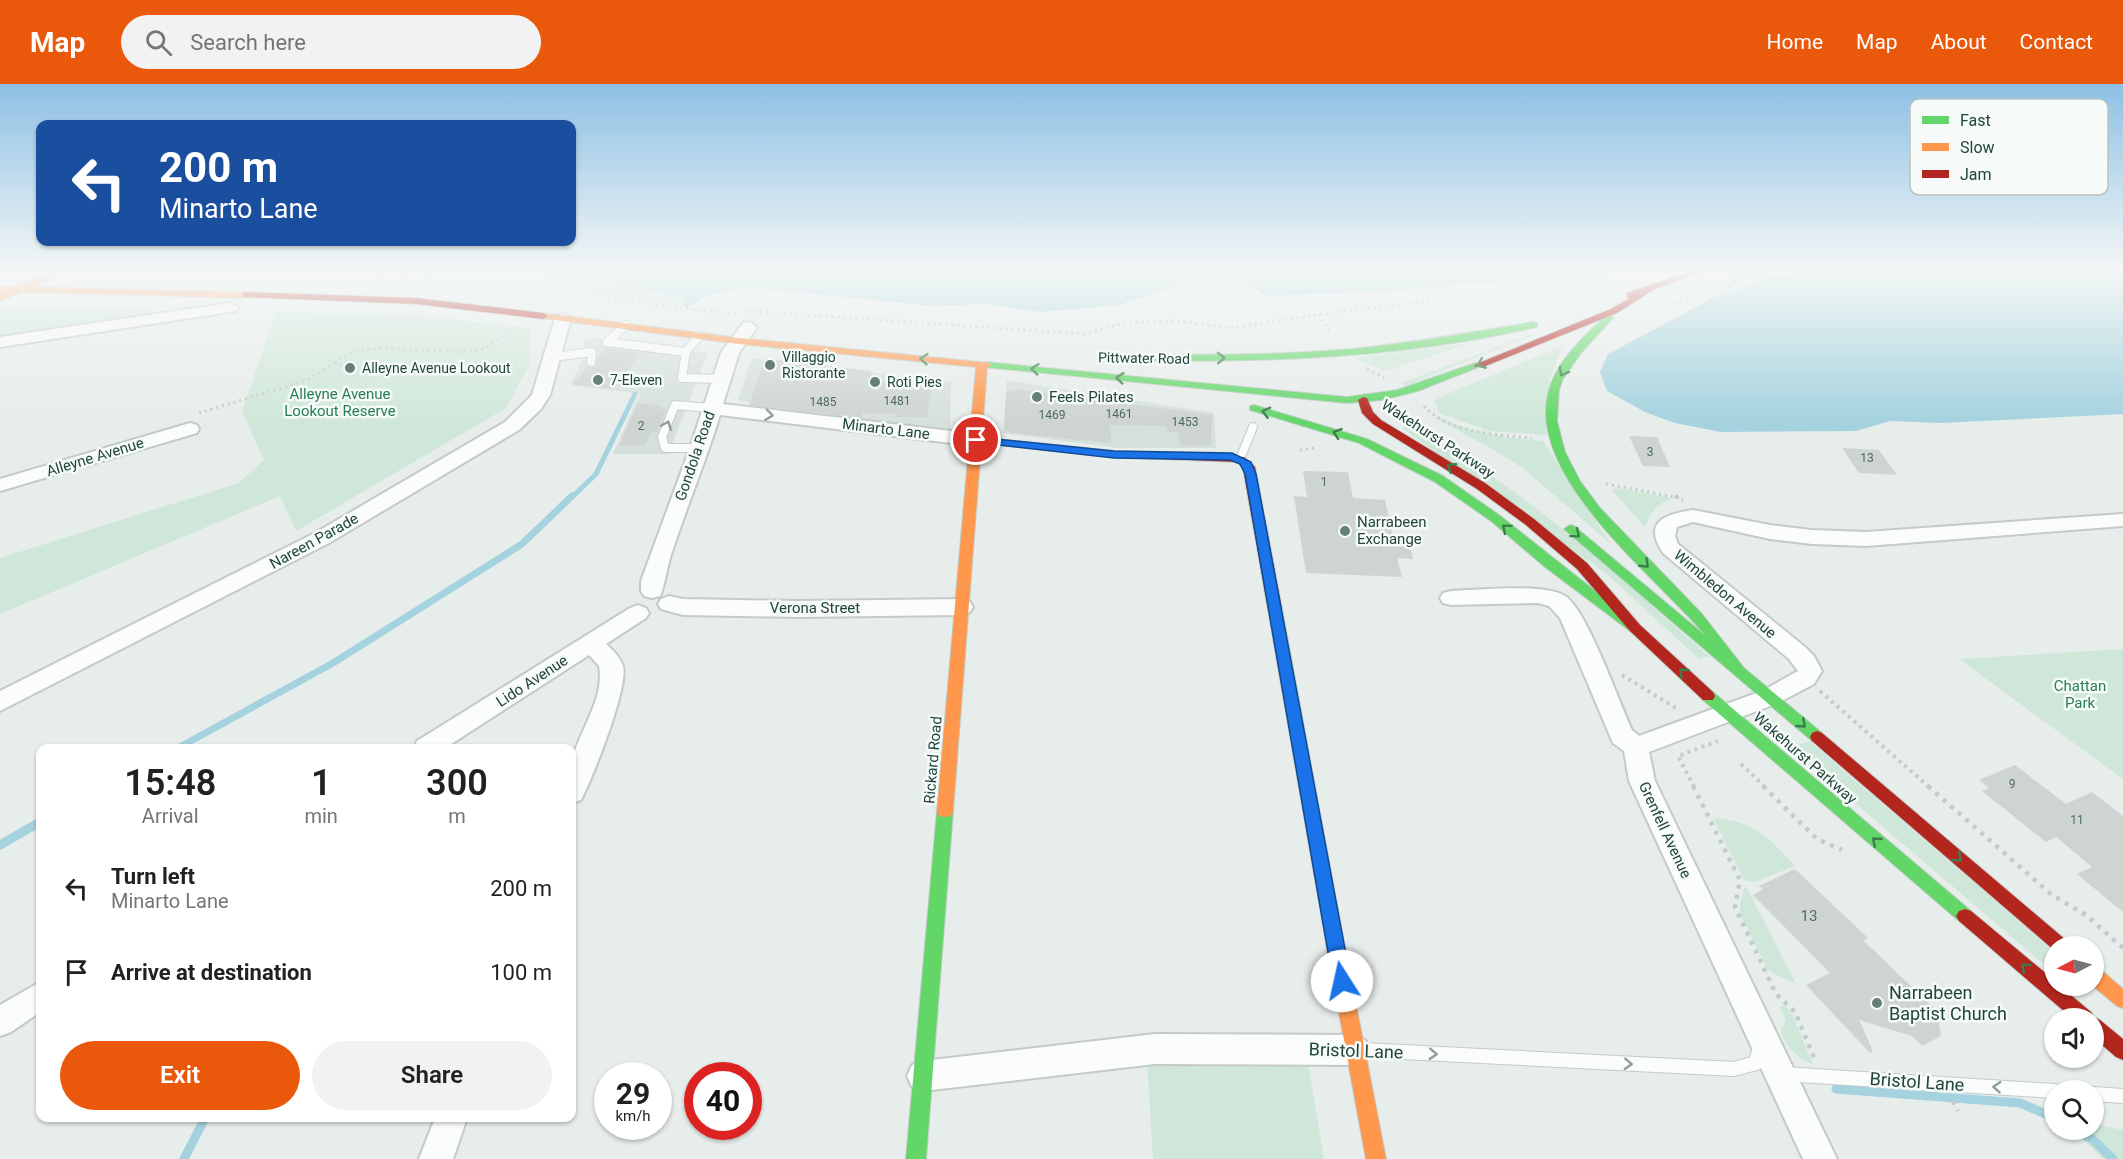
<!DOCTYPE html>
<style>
:root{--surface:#fff;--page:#f2f2f2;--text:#202124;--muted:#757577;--accent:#ea580c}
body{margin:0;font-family:Roboto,sans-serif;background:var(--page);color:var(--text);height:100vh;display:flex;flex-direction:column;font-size:22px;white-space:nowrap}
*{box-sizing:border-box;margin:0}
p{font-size:20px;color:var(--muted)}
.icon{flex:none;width:33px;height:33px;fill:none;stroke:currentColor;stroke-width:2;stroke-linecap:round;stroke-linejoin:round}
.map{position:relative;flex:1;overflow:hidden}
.side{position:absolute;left:36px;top:660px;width:540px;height:378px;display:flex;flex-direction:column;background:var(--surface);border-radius:12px;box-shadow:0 2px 4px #0004}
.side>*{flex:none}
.guide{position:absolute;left:36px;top:36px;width:540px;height:126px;border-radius:12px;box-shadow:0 2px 4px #0004;background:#1a4fa0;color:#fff;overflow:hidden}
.needle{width:39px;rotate:264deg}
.buttons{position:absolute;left:2044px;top:852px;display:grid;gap:12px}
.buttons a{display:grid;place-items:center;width:60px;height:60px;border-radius:50%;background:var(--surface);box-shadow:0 2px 4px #0004;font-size:30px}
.speed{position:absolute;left:594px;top:978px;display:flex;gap:12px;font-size:30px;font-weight:700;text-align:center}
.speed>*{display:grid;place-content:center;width:78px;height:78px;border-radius:50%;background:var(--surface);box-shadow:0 2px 4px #0004;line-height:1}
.speed small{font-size:15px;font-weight:400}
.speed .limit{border:9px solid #d22;background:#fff;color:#111}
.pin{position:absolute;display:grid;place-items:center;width:51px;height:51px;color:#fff;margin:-26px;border:3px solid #fff;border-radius:50%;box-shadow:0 2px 6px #0007}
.me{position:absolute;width:66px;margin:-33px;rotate:350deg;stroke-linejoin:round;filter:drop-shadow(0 0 4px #0008)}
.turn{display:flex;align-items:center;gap:21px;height:126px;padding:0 24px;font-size:27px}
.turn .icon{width:78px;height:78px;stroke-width:2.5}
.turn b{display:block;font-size:42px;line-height:51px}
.eta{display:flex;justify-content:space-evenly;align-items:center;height:102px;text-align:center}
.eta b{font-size:36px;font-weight:600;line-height:42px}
.button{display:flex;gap:12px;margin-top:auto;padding:12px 24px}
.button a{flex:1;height:69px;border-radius:36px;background:var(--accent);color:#fff;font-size:24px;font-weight:600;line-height:69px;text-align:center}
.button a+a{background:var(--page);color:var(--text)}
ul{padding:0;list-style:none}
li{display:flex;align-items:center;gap:18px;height:84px;padding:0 24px}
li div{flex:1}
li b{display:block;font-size:22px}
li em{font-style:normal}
header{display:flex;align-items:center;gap:36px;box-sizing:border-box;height:84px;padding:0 30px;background:var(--accent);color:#fff}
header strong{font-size:28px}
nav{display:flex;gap:33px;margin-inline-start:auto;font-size:21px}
.search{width:420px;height:54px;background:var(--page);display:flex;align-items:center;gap:15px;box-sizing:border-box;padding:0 21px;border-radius:33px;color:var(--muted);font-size:22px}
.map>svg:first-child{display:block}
.built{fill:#d5e0db}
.green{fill:#cfe7d8}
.water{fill:#a4d2de}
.pier{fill:#e7edeb}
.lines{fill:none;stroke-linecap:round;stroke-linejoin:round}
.stream-far2{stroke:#a4d2de;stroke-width:5}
.stream-far1{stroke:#a4d2de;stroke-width:7}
.stream{stroke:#a4d2de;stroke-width:9}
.building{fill:#ced4d2}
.lane-far1-casing{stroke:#c4cac8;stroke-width:10}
.lane-casing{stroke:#c4cac8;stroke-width:16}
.street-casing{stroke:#c4cac8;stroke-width:4}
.fast-casing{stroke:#c2cbc8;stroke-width:2}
.slow-casing{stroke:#c2cbc8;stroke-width:2}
.jam-casing{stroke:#c2cbc8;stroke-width:2}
.path-far2{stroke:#c2ccca;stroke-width:3;stroke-dasharray:2 4;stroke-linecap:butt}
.path-far1{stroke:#c2ccca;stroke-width:4;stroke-dasharray:3 4.5;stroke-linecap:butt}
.path{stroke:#c2ccca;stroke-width:4.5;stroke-dasharray:4 6;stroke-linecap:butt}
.lane-far1{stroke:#fbfcfc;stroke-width:8}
.lane{stroke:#fbfcfc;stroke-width:14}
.street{fill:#fbfcfc;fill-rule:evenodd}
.fast{fill:#63d668;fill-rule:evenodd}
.slow{fill:#ff974d;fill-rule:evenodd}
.jam{fill:#b3261e;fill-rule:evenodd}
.oneway{stroke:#3b7e4e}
.oneway2{stroke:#8ea09c}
.route{fill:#1a73e8;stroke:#114b97;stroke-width:1.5}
.poi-dot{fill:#667f7a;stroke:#f6fbf9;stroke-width:2}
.labels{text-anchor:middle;stroke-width:5;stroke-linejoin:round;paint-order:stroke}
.number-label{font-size:12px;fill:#4d6963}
.far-poi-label{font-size:14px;fill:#21443d;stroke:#f6fbf9;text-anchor:start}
.far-street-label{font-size:14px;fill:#21443d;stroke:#f6fbf9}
.park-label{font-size:15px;fill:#277f50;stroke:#f6fbf9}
.poi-label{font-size:15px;fill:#21443d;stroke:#f6fbf9;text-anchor:start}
.street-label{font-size:15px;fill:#21443d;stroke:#f6fbf9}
.near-number-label{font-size:15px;fill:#4d6963}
.near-poi-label{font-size:18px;fill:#21443d;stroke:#f6fbf9;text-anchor:start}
.near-street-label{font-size:18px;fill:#21443d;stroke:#f6fbf9}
.key{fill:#f6fbf9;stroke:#b6c4c1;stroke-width:1.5}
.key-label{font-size:16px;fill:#21443d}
</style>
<header>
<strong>Map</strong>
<div class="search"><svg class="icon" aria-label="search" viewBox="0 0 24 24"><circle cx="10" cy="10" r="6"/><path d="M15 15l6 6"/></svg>Search here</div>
<nav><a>Home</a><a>Map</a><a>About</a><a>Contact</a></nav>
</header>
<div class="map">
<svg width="2123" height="1075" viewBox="0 0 2123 1075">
<rect width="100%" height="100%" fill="#e7edeb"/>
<!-- built -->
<path class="built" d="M593 254 708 269 668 370H613L640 310 571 301 583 275 584 257Z
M752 274 951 298 950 350 738 316Z
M1007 296 1214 329 1216 364H1118L1003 349Z"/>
<!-- green -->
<path class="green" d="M282 188H534L599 196 684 214 683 222 479 196 413 191Z
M8 224 157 226 140 233 0 256V228Z
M276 228 416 231 530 244V280L506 324 296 447 280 412 0 530V474L239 399 264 376 242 327Z
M1531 250 1534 251 1405 302 1401 299Z
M1475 258 1385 287 1354 274Z
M1563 262 1550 294 1546 351 1490 347 1441 330 1437 326 1439 323 1434 319 1437 314Z
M1438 333C1474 350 1503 353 1543 357L1611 460 1524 385 1501 370 1435 334Z
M1407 342C1520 397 1614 490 1709 572L1699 575 1608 491 1402 344Z
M1616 404 1668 413 1671 415C1655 421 1651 429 1645 443L1612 406Z
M2123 565V695L1959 575Z
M1809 657 2055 869V890L1791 664Z
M1713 734C1755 737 1768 753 1795 782L1755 798 1744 796Z
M1744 804H1747L1796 900 1772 889 1767 884 1740 830V820Z
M1779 922 1786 923 1792 930 1813 981C1798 973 1784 964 1781 946L1786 937Z
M1147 977 1308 980 1324 1075H1153Z
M2094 1040 2123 1046V1075H2103L2082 1054 2067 1046H2094Z"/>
<!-- water -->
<path class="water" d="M534 188H1632L1552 197 1494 198 1389 207 1266 212 1237 191 1182 194 1176 202 1118 221 1042 228 986 220 931 222 767 205H738L706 212 686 224 683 222 684 214 599 196Z
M1720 188H2123V330L1941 339 1890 337 1856 347 1721 348 1675 339 1645 328 1607 307 1600 288 1608 270 1726 207 1732 195Z"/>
<!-- pier -->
<path class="pier" d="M1765 188H1799L1787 193 1778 189 1727 210 1705 215Z"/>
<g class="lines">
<!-- stream-far2 -->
<path class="stream-far2" d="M571 414 596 390 635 310"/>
<!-- stream-far1 -->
<path class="stream-far1" d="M178 664 333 579 522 460 572 412"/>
<!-- stream -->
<path class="stream" d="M0 761 40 738
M1836 1005 2020 1019 2055 1034
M2075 1046 2092 1055 2113 1075
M184 1075 205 1034"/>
</g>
<!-- building -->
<path class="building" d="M606 264 643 269 610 305 572 300 588 283 596 282 598 273Z
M765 274 871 287 870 295 932 305 927 333H896V329H862L861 334 749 321Z
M1017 305 1212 331 1211 362 1180 361 1178 348H1167L1166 342 1110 341 1111 359 1010 349 1004 345 1006 308Z
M638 319 662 322 660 325H666L657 348H651L645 361 619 362Z
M1629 352 1657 353 1670 383 1643 382Z
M1842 364 1879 366 1897 391 1859 389Z
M1303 387 1348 388 1353 414 1385 416 1394 456 1409 457 1413 475 1397 474 1402 493 1306 489 1294 412 1307 413Z
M2015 681 2066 720 2092 708 2123 732V828L2077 790 2092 783 2056 753 2046 758 1982 707 1989 704 1979 696Z
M1795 785 1868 854 1864 856 1867 860 1937 927 1941 952 1922 962 1912 952 1859 936 1873 967 1870 969 1806 901 1830 889 1753 811 1763 805 1759 802Z"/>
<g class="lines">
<!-- lane-far1 casing -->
<g class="lane-far1-casing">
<path id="lane-far1" d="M626 241 607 258 686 268
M699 252 686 268 682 294 721 295
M553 273 592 268 591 278
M700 364H665L662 353 675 321 711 324
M1240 375 1253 343"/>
</g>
<!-- lane casing -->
<g class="lane-casing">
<path id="lane" d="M1363 966 1734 985 1756 979 1760 963
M1783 990 2055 1007
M2094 1010 2123 1012"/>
</g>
<!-- street casing -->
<g class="street-casing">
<path id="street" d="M230 219 238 224 236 227 0 263V253Z
M563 229 571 234 550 311 541 325 519 346 329 459 0 627V607L315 449 505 338 532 311 555 234Z
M749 238 757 243 739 269 723 320 976 350 983 352 985 356 983 360 976 362 720 331C706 377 687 422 672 468 668 478 664 505 660 512L652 514 644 512 641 507V497L690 364 721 269 743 239Z
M190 339 197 341 199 345 197 349 0 407V395Z
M1693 426 1770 441 1812 446 1866 448 2123 430V442L1866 462 1812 460 1770 455 1693 438 1677 443 1675 452 1678 460 1805 563 1814 572 1822 587 1814 600 1778 619 1649 668 1655 697 1837 1075H1803L1629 697 1624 667 1613 659 1610 652 1560 534 1549 522 1538 519 1451 521 1443 519 1440 514 1443 509 1451 507C1478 506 1543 499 1565 512 1586 524 1620 620 1632 646L1639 652 1762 607 1798 587 1789 575 1663 469C1642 437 1666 430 1693 426Z
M669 512 683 515 799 517 962 515 970 518 973 523 970 528 962 531 799 533 683 531 661 525 658 520 661 515Z
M638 521 646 524 649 529 646 534 606 560C613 566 620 573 623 582 629 603 592 695 581 716L572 719C572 706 569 689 572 676 580 646 605 614 599 582L589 571 445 664H414L417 657 630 524Z
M40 898V928L11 948 0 952V921Z
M1155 950 1354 951 1365 956 1370 966 1365 976 1354 981 1155 980 923 1007 912 1003 907 992 912 981 923 977Z
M435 1034H467L453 1075H419Z"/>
</g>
<!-- fast casing -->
<g class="fast-casing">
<path id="fast" d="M1609 230 1614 233 1581 269 1563 295 1559 306 1557 337 1565 368 1580 397 1600 424 1702 530 1744 584 1822 649 1824 653 1822 657H1812L1564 445 1570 441 1574 442 1707 553C1657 493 1521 390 1550 303 1559 274 1585 252 1606 231Z
M1533 238 1537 239V243C1396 276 1251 279 1108 276L1103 273 1108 270C1189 271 1270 272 1351 265 1412 259 1473 248 1533 238Z
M986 278 1347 313 1397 306 1475 279H1483L1484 281 1418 307 1382 316 1347 319 982 283 981 281Z
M1254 321 1367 355 1443 392 1499 431 1642 544 1635 549 1630 547 1545 483 1491 437 1435 398 1359 359 1250 326V322Z
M1275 520 1282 525 1345 864 1342 870 1336 872 1330 870 1327 864 1268 525Z
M1708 607 1713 608 1971 827 1974 832 1971 837 1965 839 1959 837 1703 616 1701 612 1703 608Z
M945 721 951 722 953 727 926 1075H906L937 727 939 722Z"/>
</g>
<!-- slow casing -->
<g class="slow-casing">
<path id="slow" d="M45 191 50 194 48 196 33 203 246 208 251 211 246 214 21 208 0 217V210L6 208H0V202L18 203Z
M543 229 739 254 990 279 991 281 987 284 953 727 951 732 945 733 939 732 937 727 976 283 739 260 540 234V230Z
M1336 856 1342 858 1345 864 1386 1075H1366L1327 864 1330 858Z
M2094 883 2100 885 2123 905V924L2117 922 2093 902Z"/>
</g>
<!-- jam casing -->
<g class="jam-casing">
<path id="jam" d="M1688 188H1702L1655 205 1617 229 1483 283H1475L1474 281 1611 225 1630 214 1627 213V209Z
M246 208 416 214 543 229 548 232 543 235 416 220 243 213V209Z
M1363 313 1367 314 1373 328 1381 336 1485 399 1534 435 1587 479 1640 541 1713 608 1715 612 1713 616H1703L1630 547 1577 485 1526 441 1477 405 1373 340 1362 329 1358 316Z
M976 353 1114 367 1244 373 1255 383 1282 525 1275 530 1268 525 1243 384 1237 378 1114 373 972 358V354Z
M1817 647 1822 649 2067 857 2069 862H2055V867L1812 657 1810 653 1812 649Z
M1965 825 1971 827 2055 897V902H2060L2091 928 2094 933 2100 936 2123 955V976L2116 973 2094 954V934H2072L1959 837 1956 832 1959 827Z"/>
</g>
<!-- path-far2 -->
<path class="path-far2" d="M238 188 470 197 675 224 737 229
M1674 219 1720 209 1771 188
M748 227 1085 250 1124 239 1176 237 1231 244 1348 226 1493 210 1595 206 1610 202
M1319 230 1331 250
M335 279 350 269 378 264 459 268 485 265 510 246
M1367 285 1384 294
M1424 322C1449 349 1497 351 1532 354
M199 329 307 296 335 279 350 284
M1300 366 1314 364
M1606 400 1680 414"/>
<!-- path-far1 -->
<path class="path-far1" d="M1675 412 1683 416
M1622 591 1679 626
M1820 607 1929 703
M1741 680 1765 703
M1694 703 1678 672 1718 657"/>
<!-- path -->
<path class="path" d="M1693 702 1740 796 1735 823 1776 910 1795 928 1815 976
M1763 702 1817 755 1842 766
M1928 702 2052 811 2086 831 2123 864
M2047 945 2055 953
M2079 974 2087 981
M1953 1017 1958 1027"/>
<!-- lane-far1 -->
<use href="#lane-far1" class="lane-far1"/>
<!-- lane -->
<use href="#lane" class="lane"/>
<!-- street -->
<use href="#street" class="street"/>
<!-- fast -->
<use href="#fast" class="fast"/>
<!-- slow -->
<use href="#slow" class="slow"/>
<!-- jam -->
<use href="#jam" class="jam"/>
</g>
<!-- one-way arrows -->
<defs><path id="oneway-chevron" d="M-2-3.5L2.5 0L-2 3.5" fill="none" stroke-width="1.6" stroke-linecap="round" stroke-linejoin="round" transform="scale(1.5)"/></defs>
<g class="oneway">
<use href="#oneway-chevron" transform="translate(1221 274) rotate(-1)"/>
<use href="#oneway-chevron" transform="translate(924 275) rotate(-175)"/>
<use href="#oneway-chevron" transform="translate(1481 280) rotate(158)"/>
<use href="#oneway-chevron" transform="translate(1035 285) rotate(-174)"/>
<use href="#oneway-chevron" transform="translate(1563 288) rotate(119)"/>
<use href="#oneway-chevron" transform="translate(1120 294) rotate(-174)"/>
<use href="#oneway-chevron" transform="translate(1266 328) rotate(-166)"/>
<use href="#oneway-chevron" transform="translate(1337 349) rotate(-161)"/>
<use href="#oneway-chevron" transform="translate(1451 383) rotate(-148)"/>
<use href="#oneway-chevron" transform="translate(1506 444) rotate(-140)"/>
<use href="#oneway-chevron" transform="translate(1576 450) rotate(40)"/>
<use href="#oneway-chevron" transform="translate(1645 480) rotate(44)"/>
<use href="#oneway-chevron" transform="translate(1683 588) rotate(-137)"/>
<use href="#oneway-chevron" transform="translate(1802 640) rotate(41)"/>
<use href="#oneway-chevron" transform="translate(1876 757) rotate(-139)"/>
<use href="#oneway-chevron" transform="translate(1958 774) rotate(41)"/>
<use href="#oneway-chevron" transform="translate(2025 883) rotate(-140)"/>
</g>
<g class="oneway2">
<use href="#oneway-chevron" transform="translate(769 331) rotate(7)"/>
<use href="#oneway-chevron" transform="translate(667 341) rotate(-68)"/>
<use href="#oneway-chevron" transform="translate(1433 970) rotate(3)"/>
<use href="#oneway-chevron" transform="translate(1628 980) rotate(3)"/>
<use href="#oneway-chevron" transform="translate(1997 1003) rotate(-176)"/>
</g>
<!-- sky -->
<linearGradient id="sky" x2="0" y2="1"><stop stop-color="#8dc0e4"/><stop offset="0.55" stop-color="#f4f7f6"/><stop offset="1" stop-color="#f4f7f6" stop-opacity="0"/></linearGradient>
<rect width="2123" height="339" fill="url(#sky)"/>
<!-- route -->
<path class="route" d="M976 353 1114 367 1232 369 1251 378 1256 390 1351 897 1348 902 1342 905 1335 902 1333 897 1245 390 1240 380 1230 376 1114 374 972 358V354Z"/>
<!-- markers -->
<g class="poi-dot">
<circle cx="770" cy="281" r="6"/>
<circle cx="350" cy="284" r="6"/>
<circle cx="598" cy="296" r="6"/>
<circle cx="875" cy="298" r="6"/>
<circle cx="1037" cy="313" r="6"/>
<circle cx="1345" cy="447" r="6"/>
<circle cx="1877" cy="919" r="6"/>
</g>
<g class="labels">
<!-- number labels -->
<g class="number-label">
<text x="897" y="321">1481</text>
<text x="823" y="322">1485</text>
<text x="1119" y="334">1461</text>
<text x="1052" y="335">1469</text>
<text x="1185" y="342">1453</text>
<text x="641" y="346">2</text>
<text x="1650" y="372">3</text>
<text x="1867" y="378">13</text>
<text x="1324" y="402">1</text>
<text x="2012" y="704">9</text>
<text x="2077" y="740">11</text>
</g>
<!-- far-poi labels -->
<g class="far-poi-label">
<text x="782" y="278">Villaggio<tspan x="782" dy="16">Ristorante</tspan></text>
<text x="362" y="289">Alleyne Avenue Lookout</text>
<text x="610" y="301">7-Eleven</text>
<text x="887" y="303">Roti Pies</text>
</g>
<!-- far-street labels -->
<g class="far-street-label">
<text transform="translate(1144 274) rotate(1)" y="5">Pittwater Road</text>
</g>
<!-- park labels -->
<g class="park-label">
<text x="340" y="315">Alleyne Avenue<tspan x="340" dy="17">Lookout Reserve</tspan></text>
<text x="2080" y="607">Chattan<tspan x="2080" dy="17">Park</tspan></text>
</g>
<!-- poi labels -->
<g class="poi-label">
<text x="1049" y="318">Feels Pilates</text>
<text x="1357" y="443">Narrabeen<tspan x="1357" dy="17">Exchange</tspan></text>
</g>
<!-- street labels -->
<g class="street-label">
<text transform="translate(886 345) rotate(7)" y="5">Minarto Lane</text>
<text transform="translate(1438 355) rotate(33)" y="5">Wakehurst Parkway</text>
<text transform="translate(695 372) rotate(-71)" y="5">Gondola Road</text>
<text transform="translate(95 373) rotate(-17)" y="5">Alleyne Avenue</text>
<text transform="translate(314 457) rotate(-29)" y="5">Nareen Parade</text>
<text transform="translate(1725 510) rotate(40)" y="5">Wimbledon Avenue</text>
<text x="815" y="529">Verona Street</text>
<text transform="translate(532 597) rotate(-33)" y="5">Lido Avenue</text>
<text transform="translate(1805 674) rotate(41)" y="5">Wakehurst Parkway</text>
<text transform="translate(933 676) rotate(-85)" y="5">Rickard Road</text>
<text transform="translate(1665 746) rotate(65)" y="5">Grenfell Avenue</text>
</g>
<!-- near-number labels -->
<g class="near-number-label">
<text x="1809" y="837">13</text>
</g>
<!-- near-poi labels -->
<g class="near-poi-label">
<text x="1889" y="915">Narrabeen<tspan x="1889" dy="21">Baptist Church</tspan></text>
</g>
<!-- near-street labels -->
<g class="near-street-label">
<text transform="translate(1356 967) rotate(2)" y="6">Bristol Lane</text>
<text transform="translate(1917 998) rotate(4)" y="6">Bristol Lane</text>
</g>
</g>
<!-- legend -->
<rect x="1910" y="15" width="198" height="96" rx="9" class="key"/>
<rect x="1922" y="32" width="27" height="8" fill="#63d668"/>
<rect x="1922" y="59" width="27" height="8" fill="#ff974d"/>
<rect x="1922" y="86" width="27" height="8" fill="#b3261e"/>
<g class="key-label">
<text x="1960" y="42">Fast</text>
<text x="1960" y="69">Slow</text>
<text x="1960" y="96">Jam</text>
</g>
</svg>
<div class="buttons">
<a><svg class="needle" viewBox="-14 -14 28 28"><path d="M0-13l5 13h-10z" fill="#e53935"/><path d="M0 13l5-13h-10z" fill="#757577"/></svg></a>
<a><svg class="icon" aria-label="sound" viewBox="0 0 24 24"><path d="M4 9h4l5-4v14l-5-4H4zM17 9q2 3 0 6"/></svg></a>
<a><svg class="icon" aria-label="search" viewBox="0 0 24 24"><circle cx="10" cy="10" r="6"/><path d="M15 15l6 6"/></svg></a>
</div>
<div class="speed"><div>29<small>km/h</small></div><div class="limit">40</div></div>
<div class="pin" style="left:976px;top:356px;background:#d93025"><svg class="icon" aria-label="arrive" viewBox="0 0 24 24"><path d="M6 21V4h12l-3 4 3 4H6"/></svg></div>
<svg class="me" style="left:1342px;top:897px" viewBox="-20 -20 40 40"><circle r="19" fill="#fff"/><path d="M0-13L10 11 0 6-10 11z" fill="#1a73e8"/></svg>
<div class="guide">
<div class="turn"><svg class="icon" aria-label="left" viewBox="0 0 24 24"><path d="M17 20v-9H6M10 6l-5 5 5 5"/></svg><div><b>200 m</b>Minarto Lane</div></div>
</div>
<section class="side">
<div class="eta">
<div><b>15:48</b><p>Arrival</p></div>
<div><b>1</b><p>min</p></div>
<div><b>300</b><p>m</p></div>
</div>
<ul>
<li><svg class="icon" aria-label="left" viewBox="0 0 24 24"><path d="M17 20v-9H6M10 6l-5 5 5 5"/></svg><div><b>Turn left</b><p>Minarto Lane</p></div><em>200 m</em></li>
<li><svg class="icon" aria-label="arrive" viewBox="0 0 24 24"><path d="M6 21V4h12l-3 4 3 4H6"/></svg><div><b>Arrive at destination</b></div><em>100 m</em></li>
</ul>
<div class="button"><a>Exit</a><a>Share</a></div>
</section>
</div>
